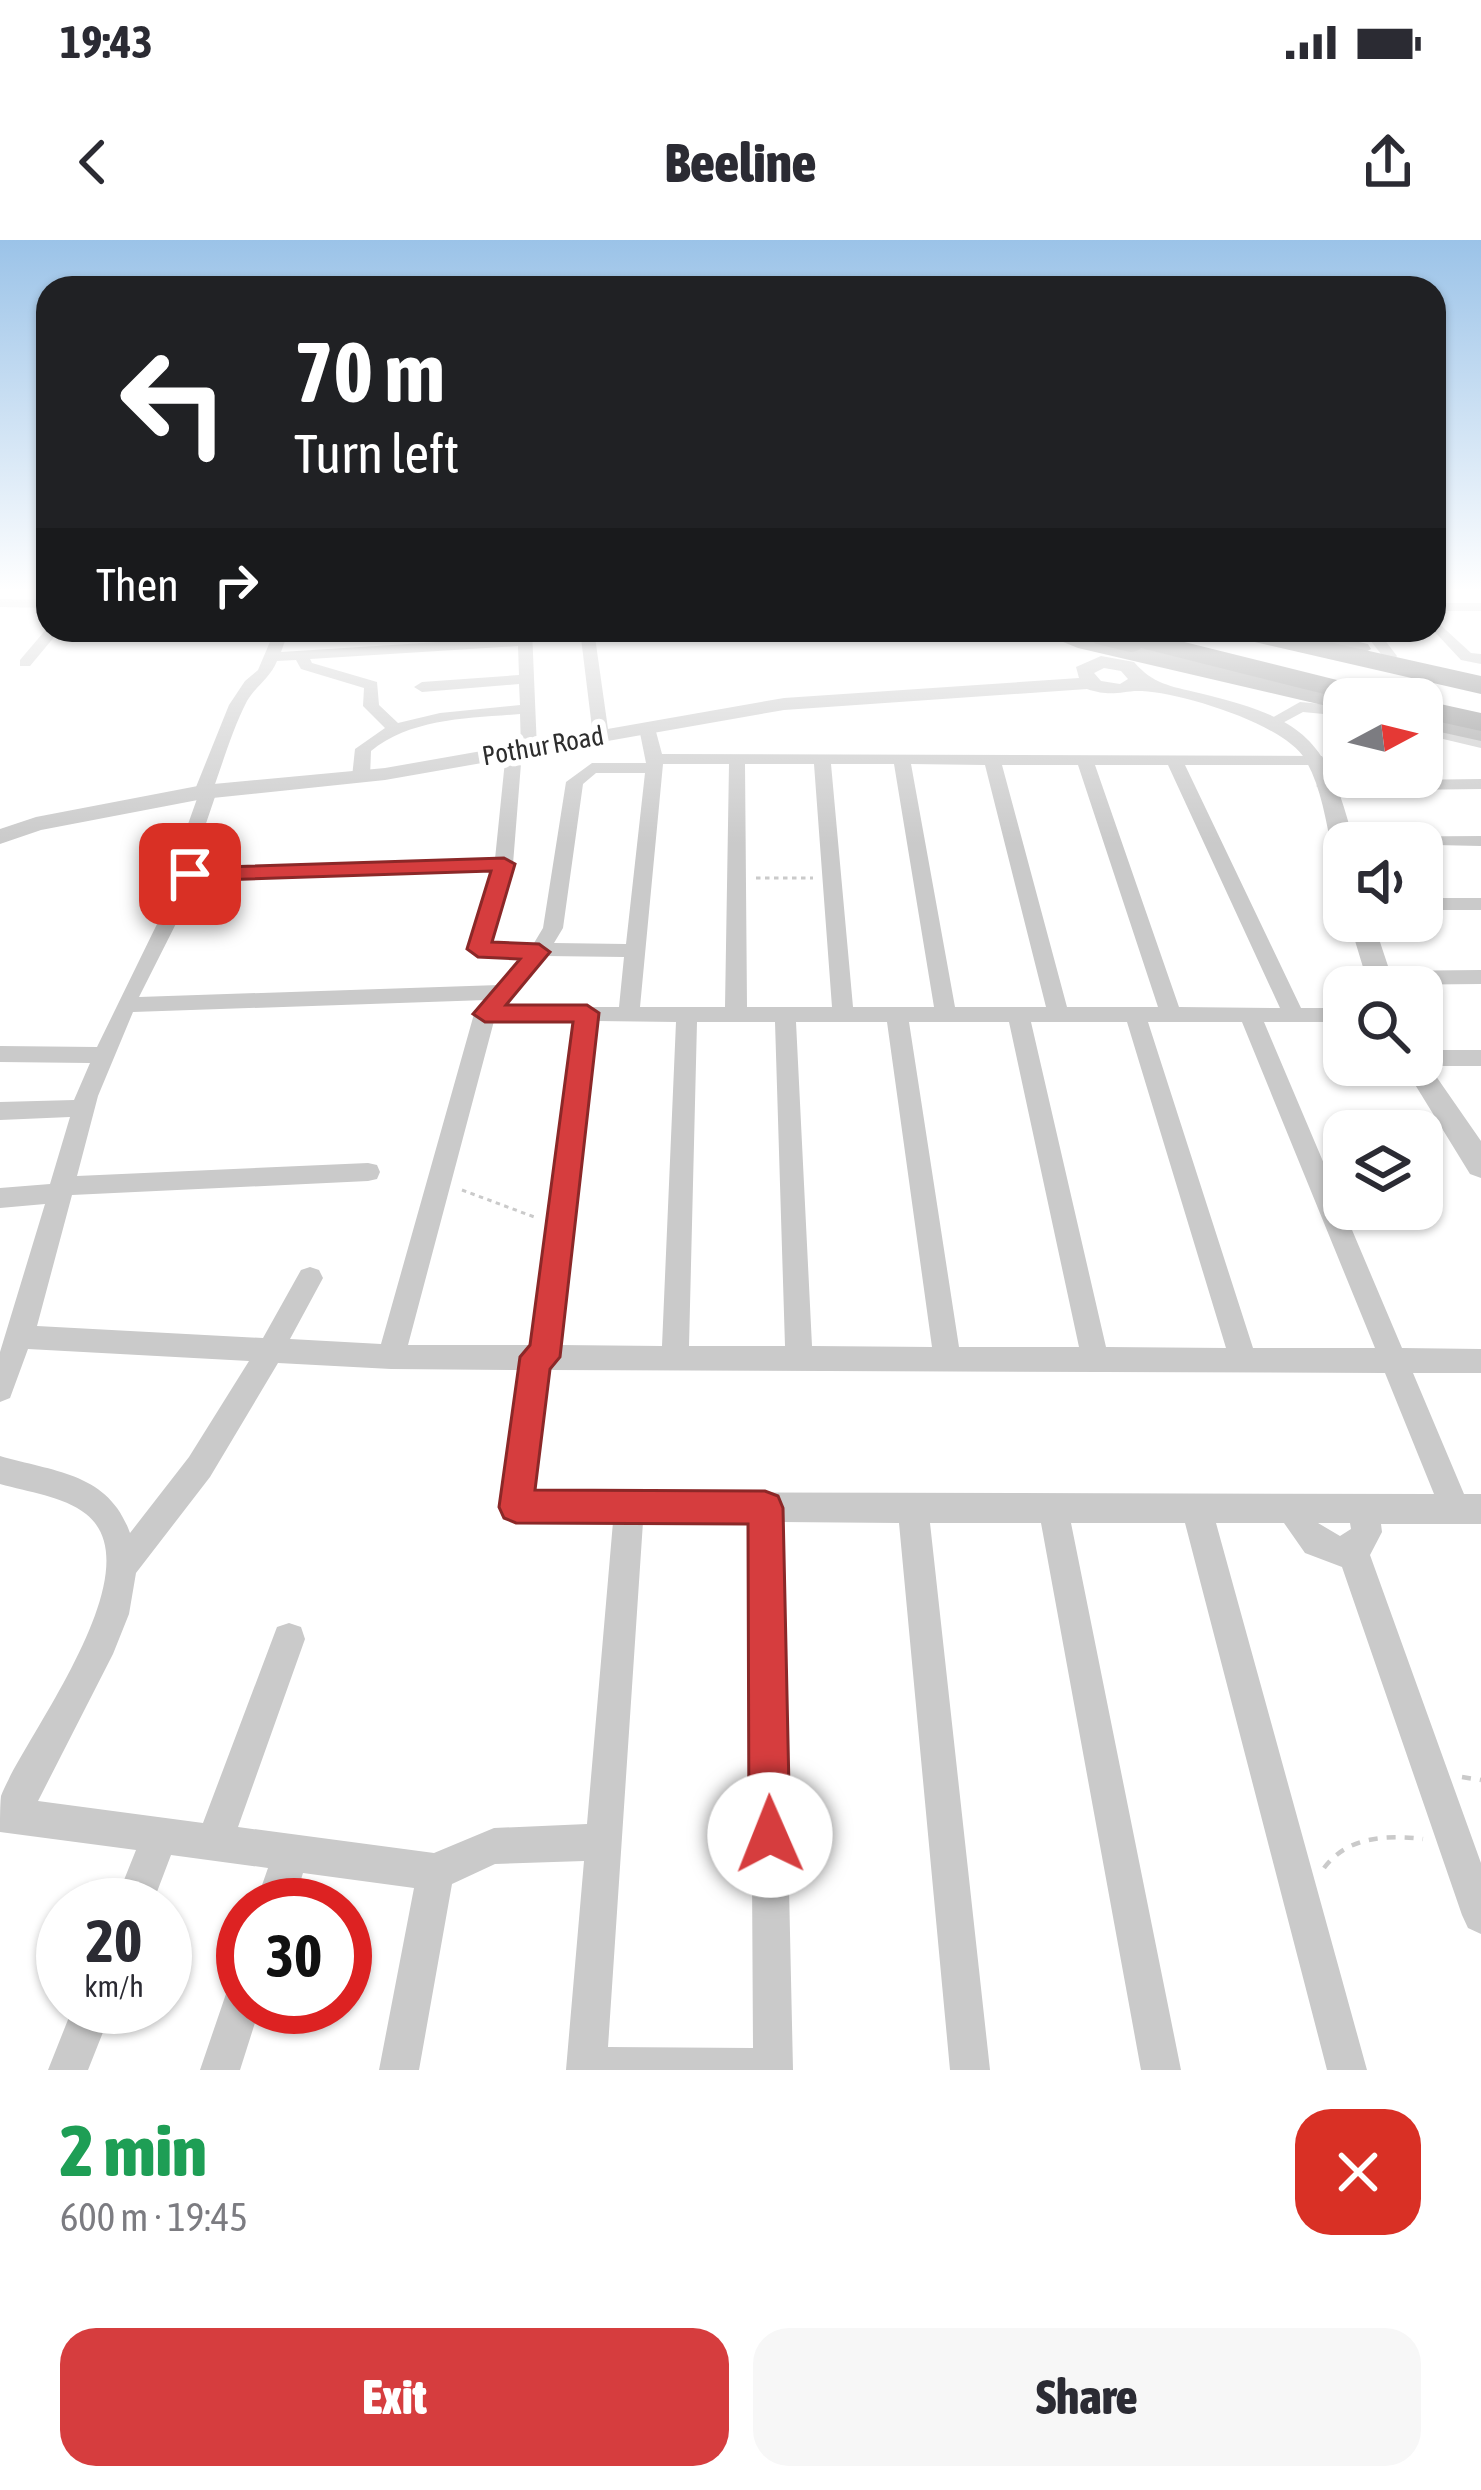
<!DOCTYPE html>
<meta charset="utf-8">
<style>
:root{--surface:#fff;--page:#f7f7f7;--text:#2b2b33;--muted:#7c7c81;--accent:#d63d3e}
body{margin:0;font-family:"Asap Condensed",sans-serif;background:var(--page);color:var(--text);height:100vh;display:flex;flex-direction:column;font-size:45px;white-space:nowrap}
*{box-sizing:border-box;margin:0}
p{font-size:39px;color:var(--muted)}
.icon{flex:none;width:66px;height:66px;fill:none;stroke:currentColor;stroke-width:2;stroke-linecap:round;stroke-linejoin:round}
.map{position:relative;height:1830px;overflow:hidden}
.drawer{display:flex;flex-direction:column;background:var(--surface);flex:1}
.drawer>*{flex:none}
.top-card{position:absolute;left:36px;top:36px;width:1410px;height:366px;border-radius:36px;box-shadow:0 3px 9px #0004;background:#202124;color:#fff;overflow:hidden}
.needle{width:78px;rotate:83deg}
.controls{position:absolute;left:1323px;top:438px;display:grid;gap:24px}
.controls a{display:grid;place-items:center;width:120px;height:120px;border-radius:24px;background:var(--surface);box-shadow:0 3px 9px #0004;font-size:60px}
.speed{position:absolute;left:36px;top:1638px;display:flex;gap:24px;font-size:60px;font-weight:700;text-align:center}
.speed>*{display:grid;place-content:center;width:156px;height:156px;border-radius:50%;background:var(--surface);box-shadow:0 3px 9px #0004;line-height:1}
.speed small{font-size:30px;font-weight:400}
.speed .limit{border:18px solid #d22;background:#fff;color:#111}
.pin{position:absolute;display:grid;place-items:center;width:102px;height:102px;color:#fff;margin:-51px;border-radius:24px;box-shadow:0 6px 18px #0006}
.me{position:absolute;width:132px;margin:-66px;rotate:359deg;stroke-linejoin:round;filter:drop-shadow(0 0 9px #0008)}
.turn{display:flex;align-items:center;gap:42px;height:252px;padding:0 60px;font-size:54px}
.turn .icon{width:156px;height:156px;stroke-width:2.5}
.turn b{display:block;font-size:84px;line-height:102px}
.then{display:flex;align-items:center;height:114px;padding:0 60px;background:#0003;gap:24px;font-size:45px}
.round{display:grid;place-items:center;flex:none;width:126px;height:126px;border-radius:36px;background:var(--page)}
.summary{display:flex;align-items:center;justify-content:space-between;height:204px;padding:0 60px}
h1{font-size:72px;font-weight:800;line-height:90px;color:#1e9e55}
.action{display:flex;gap:24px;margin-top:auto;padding:24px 60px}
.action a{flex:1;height:138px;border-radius:36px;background:var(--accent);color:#fff;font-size:48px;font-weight:800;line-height:138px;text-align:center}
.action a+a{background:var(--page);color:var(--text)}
.status{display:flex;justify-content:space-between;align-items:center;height:84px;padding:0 60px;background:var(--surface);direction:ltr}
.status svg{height:33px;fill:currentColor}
header{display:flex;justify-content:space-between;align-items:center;height:156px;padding:0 60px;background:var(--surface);font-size:54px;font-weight:800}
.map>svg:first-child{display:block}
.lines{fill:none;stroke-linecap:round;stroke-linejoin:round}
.path-far1{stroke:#cacaca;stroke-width:3;stroke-dasharray:4.5 4.5;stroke-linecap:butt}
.path{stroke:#cacaca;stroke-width:4.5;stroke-dasharray:9 9;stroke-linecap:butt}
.minor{fill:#cacaca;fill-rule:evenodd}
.tertiary{fill:#cacaca;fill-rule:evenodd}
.primary{fill:#a5a5a5;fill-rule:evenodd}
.motorway{fill:#949494;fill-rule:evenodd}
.motorway-bridge{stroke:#949494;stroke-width:30}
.route{fill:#d63d3e;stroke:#8b2828;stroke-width:3}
.labels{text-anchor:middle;stroke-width:12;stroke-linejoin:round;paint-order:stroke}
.far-street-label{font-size:27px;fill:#2d2d2d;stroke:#fff}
</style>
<div class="status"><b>19:43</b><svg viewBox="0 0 49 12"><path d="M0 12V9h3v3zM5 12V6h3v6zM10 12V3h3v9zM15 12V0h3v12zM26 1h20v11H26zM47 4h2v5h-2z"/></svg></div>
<header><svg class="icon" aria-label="back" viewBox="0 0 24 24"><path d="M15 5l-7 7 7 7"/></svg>Beeline<svg class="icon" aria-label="share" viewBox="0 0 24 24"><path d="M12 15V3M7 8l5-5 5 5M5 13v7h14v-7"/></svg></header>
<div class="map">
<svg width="1481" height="1830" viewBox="0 0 1481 1830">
<rect width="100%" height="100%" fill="#fff"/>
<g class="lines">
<!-- path-far1 -->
<path class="path-far1" d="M756 638H813
M462 950 537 978"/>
<!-- path -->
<path class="path" d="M1462 1537 1481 1540
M1324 1628C1348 1596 1386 1595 1423 1599"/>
<!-- minor -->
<path class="minor" d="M0 359 48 360V368L0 367Z
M1434 363H1481V371H1434Z
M1434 379 1471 413 1481 414V424L1461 420 1433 390Z
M48 387V390H60L30 426H20V420Z
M275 390H289L281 412 518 397V390H532L537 509 529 514 522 511 513 624 490 703H534L543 688 566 542 592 523H646L639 488 647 483 655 488 662 514 1322 516 1324 520 1316 525H1185L1301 768H1344V782H1264L1402 1108 1481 1109V1133H1413L1464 1254H1481V1284H1381L1382 1292 1370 1315 1481 1623V1694L1468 1688 1462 1675 1342 1327 1305 1313 1284 1283H1216L1367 1830H1327L1185 1283H1071L1181 1830H1141L1041 1283H930L990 1830H950L899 1283 781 1282 793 1830H566L584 1621 495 1624 452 1644 419 1830H379L414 1648 303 1633 293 1665H255L268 1628 171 1615 152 1665H114L136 1610 0 1592C0 1581 0 1565 1 1556 22 1500 157 1330 86 1274 63 1256 28 1252 0 1244V1216C55 1232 109 1233 130 1293L189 1217 249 1121 28 1109 10 1158 0 1162V1112L45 964 0 968V948L50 944 70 877 0 880V862L74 860 90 823 0 822V806L97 807 178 641 182 601 198 556 194 552 229 465 245 441 258 430ZM518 406 519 435 422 442 414 447 422 452 519 444 520 465 440 473 398 483 379 465 377 442 312 423 310 419ZM296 420 301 429 364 448 363 466 385 488 355 509 352 537 361 542 370 537 371 511C411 478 470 478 520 474L521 509 514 506 506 511 495 619 198 629 200 601 217 551 214 547C224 519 233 488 247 461 256 446 270 438 277 421ZM663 524H729L725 767H640ZM745 524H814L832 767H747ZM831 524H894L934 767H853ZM911 524 985 525 1046 767H955ZM1002 525H1078L1158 767H1067ZM1095 525H1168L1280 768 1179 767ZM596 533H645L626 704 554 703 563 688 583 544ZM493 630 468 709 478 716H524L499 745 139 757 198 640ZM546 716 624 717 619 767H503ZM486 760 474 774 381 1104 290 1099 323 1038 319 1030 310 1027 301 1030 263 1098 37 1086 72 955 368 941 377 939 380 932 377 925 368 923 77 936 98 856 133 772ZM494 781H575L532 1105H408ZM597 781 676 782 662 1106 559 1105ZM697 782H775L785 1106H689ZM796 782H887L932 1107 812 1106ZM909 782H1009L1079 1107H959ZM1031 782H1127L1226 1108 1106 1107ZM1148 782H1242L1375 1108H1253ZM278 1123 391 1129 520 1130 501 1267 505 1277 516 1282H613L587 1584 494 1588 434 1613 238 1587 305 1399 301 1387 289 1383 277 1387 203 1583 38 1561 113 1414 129 1374 136 1333 210 1237ZM548 1130 1385 1133 1434 1254 533 1252ZM643 1282H750L753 1808 608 1807ZM1318 1283H1350L1351 1289 1340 1296Z
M580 390H594L609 496 601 501 593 496Z
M1362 390H1377L1397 416 1395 419H1385Z
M1300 462 1344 466V476L1303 472 1277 486 1263 483Z
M1422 484 1481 498V508L1422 494Z
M1481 539V549L1325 551 1316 546 1325 541Z
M1481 596V606L1344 603 1342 607 1333 602 1342 597Z
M1422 658H1481V670H1422Z
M1481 730V744L1379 745 1369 738 1379 731Z
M1422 810H1481V826H1422L1419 825Z
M243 1739V1767H260L240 1830H200L229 1745Z
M73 1767H113L88 1830H48Z"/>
<!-- tertiary -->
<path class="tertiary" d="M1101 416 1134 422C1153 444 1170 446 1199 453 1305 479 1327 497 1354 603H1344V617L1332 610C1326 581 1321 546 1305 519 1284 484 1182 453 1142 451 1121 450 1114 458 1087 449L784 470 385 540 203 559 41 590 0 604V589L36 577 203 545 385 528 784 458 1079 438 1076 427ZM1104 428 1121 431 1128 439 1120 444 1101 441 1094 433Z
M1349 681H1373L1395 747H1369Z
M1422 816 1481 901V938L1470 934 1403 825H1422Z"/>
<!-- primary -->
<path class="primary" d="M1034 390H1070L1355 459H1344V470L1078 408Z
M1264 390H1307L1368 404 1371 409 1359 416 1268 395Z
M1422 472 1481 485V501L1422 488Z"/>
<!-- motorway -->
<path class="motorway" d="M1136 390 1389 453 1394 459H1344L1121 403 1117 397 1121 391Z
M1225 390H1275L1481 436V454L1229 396Z
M1422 460 1481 473V491L1422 478Z"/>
<!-- motorway-bridge -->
<path class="motorway-bridge" d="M1102 390 1131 397"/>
</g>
<!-- sky -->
<linearGradient id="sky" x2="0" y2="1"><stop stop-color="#9bc3e8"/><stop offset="0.58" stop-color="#fff"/><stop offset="1" stop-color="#fff" stop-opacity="0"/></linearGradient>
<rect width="1481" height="604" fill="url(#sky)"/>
<!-- route -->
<path class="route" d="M504 618 515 624 492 702 539 704 550 712 506 765H587L599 773 560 1117 550 1129 535 1250 765 1251 778 1256 783 1268 790 1595 784 1609 770 1615 755 1609 749 1595 748 1284 516 1283 504 1278 499 1267 520 1117 530 1105 573 782H485L473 774 520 719 478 717 467 709 491 631 190 641 179 634 190 628Z"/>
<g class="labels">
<!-- far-street labels -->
<g class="far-street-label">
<text transform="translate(543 506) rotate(-10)" y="9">Pothur Road</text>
</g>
</g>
</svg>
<div class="controls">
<a><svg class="needle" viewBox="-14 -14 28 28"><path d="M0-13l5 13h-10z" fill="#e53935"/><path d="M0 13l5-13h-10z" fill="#7c7c81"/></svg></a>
<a><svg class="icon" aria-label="sound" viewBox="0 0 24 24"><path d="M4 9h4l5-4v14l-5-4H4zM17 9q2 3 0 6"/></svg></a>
<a><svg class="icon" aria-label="search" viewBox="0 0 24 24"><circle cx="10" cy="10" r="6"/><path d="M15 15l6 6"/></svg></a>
<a><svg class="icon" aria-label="layers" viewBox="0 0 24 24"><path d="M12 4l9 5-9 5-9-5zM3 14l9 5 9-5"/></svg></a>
</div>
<div class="speed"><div>20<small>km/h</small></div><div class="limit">30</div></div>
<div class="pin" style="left:190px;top:634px;background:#d93025"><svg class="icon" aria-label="arrive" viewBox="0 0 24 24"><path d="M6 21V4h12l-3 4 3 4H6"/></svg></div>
<svg class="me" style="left:770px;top:1595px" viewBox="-20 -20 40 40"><circle r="19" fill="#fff"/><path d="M0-13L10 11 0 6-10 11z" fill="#d63d3e"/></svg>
<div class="top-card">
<div class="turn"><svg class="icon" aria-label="left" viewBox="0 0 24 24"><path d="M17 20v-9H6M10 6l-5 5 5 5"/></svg><div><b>70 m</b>Turn left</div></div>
<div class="then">Then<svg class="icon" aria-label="right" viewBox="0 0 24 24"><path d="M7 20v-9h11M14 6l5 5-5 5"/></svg></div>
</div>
</div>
<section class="drawer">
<div class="summary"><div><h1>2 min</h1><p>600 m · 19:45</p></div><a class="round" style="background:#d93025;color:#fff"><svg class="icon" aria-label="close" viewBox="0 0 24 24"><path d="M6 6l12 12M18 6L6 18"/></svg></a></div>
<div class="action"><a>Exit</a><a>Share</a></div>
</section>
